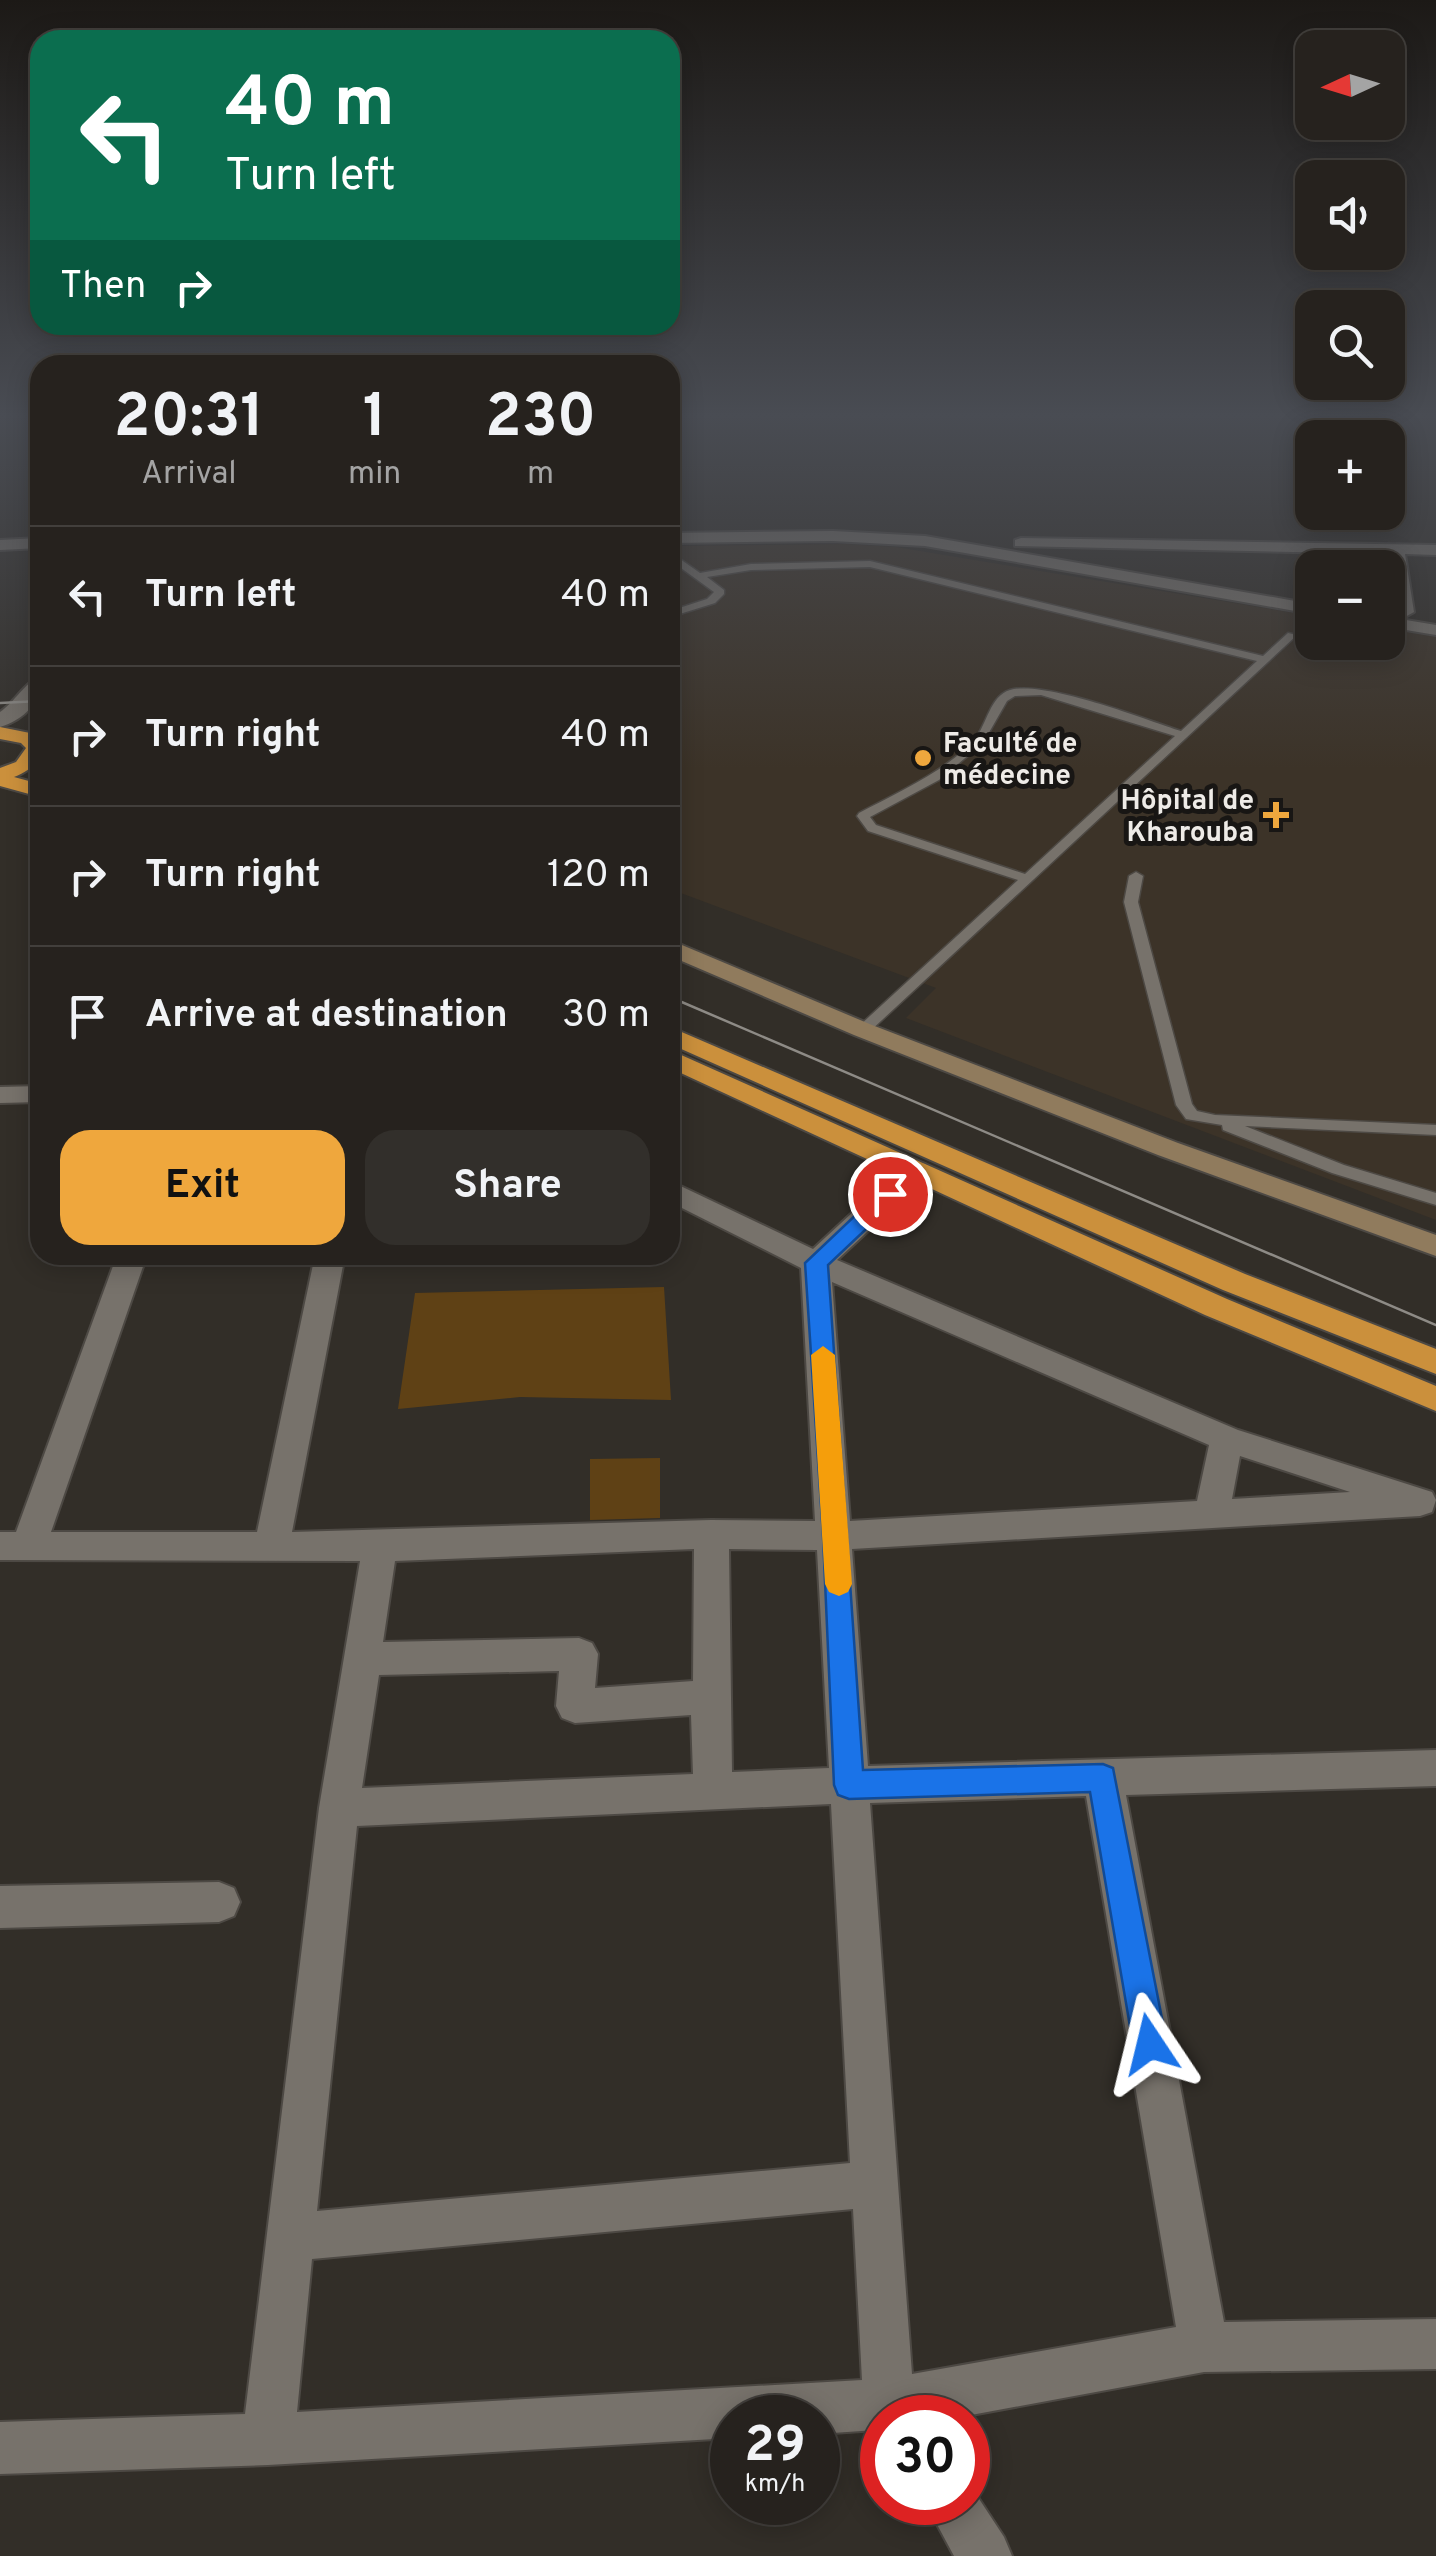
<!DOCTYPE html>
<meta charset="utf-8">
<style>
:root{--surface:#26221e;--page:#322f2b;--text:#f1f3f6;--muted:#a4a4a4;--line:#423f3c;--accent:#efa73d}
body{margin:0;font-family:Overpass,sans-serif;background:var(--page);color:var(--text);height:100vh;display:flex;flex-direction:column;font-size:38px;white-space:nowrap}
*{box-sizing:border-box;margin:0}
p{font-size:32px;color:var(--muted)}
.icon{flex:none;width:55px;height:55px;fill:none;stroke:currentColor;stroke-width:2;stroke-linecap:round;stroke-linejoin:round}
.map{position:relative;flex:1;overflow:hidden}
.drawer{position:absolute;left:30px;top:355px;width:650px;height:910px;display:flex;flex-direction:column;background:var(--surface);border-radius:30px;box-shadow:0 5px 25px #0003,0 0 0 2px var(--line)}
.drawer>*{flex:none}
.hud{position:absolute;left:30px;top:30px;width:650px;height:305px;border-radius:30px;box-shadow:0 5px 25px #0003,0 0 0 2px var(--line);background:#0b6e4f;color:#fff;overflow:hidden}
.needle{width:65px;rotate:266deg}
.tools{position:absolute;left:1295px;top:30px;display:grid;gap:20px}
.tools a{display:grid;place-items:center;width:110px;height:110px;border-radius:20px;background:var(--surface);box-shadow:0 5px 25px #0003,0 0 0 2px var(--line);font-size:50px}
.speed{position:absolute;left:710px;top:2395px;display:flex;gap:20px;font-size:50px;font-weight:700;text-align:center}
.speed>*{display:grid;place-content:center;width:130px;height:130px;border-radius:50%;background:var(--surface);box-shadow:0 5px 25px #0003,0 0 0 2px var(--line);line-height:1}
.speed small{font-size:25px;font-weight:400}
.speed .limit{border:15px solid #d22;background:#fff;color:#111}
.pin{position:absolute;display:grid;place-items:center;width:85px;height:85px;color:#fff;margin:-42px;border:5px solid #fff;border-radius:50%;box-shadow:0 2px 10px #0007}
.me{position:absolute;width:110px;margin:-55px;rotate:350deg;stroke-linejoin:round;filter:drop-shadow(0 0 8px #0008)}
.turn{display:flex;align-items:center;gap:35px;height:210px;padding:0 30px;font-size:45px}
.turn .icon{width:130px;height:130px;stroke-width:2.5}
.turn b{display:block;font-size:70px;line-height:85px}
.then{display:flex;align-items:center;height:95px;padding:0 30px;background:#0003;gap:20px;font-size:38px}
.eta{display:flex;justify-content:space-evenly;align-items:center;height:170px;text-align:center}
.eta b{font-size:60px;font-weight:700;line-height:70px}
.cta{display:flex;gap:20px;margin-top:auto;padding:20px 30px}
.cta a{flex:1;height:115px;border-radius:30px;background:var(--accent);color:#111;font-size:40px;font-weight:700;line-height:115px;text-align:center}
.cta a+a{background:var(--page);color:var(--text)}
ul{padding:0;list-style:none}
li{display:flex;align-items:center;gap:30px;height:140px;padding:0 30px;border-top:2px solid var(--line)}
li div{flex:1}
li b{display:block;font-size:38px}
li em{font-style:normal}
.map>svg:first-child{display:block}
.built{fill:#3c3328}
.building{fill:#5f4115}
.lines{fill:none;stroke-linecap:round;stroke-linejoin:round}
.lane-casing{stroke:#4d4944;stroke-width:3}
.street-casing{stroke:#4d4944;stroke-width:4}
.secondary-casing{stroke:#4d4944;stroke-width:4}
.highway-casing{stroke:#4d4944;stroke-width:4}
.lane{fill:#77726b;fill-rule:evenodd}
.street{fill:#77726b;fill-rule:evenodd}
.secondary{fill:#907b5d;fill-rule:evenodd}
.highway{fill:#cb903c;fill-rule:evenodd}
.tram{stroke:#8e8b86;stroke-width:2.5}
.route{fill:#1a73e8;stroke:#114b97;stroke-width:2.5}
.slow{fill:#f59e0b}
.poi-dot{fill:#efa73d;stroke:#181614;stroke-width:4}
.labels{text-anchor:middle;stroke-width:10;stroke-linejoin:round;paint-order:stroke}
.far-poi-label{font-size:28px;font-weight:bold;fill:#eeebe7;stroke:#181614;text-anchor:start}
</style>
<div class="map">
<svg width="1436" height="2556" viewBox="0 0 1436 2556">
<rect width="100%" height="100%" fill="#322e28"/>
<!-- built -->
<path class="built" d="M844 544 896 547 1312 616V642H1388V629L1436 637V1220L906 1018 936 988 670 889V546Z"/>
<!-- building -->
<path class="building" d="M664 1287 671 1400 520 1397 398 1409 415 1293Z
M660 1458V1518L590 1520V1459Z"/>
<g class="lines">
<!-- lane casing -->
<g class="lane-casing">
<path id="lane" d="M670 552 700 573 751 564 870 561 1263 656 1288 633 1297 635 868 1033 863 1034 856 1030 858 1027 1018 880 868 831 857 816 859 813C895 794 948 770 975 739 987 724 990 696 1010 690 1045 680 1144 719 1181 731L1257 661 870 567 751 570 707 577 724 590V594L715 603 670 617V611L707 599 714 592 670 560ZM1041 695 1175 736 1025 874 876 825 870 817 939 780 983 743 1007 701 1015 696Z
M1136 872 1143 876 1138 902 1192 1104 1197 1111 1215 1115 1436 1125V1135L1245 1126 1344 1165 1436 1193V1205L1332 1173 1223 1130 1222 1125 1186 1119 1176 1105 1124 902 1129 876Z"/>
</g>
<!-- street casing -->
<g class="street-casing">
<path id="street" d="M833 531 925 536 1312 604V614L925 546 833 541 670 543V533Z
M40 538V548L0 550V540Z
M1021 538 1436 545V555L1405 554 1414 612 1405 617 1396 612 1388 554 1015 546V540Z
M1388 617 1436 625V635L1388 627Z
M40 677C40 704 25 719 0 727V712C14 703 25 682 40 677Z
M40 1086V1102L0 1103V1087Z
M915 1162 925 1164 929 1171 925 1178 837 1260 1238 1430 1432 1492 1436 1500 1432 1512 1420 1516 852 1549 868 1766 1436 1750V1786L1126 1795 1224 2322 1436 2319V2369L1204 2372 955 2418H882V2437L876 2430 818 2434V2418H732V2438L268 2465 0 2474V2422L245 2414 319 1808 360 1561 0 1560V1532H16L117 1255H147L51 1532H257L315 1255H345L292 1532 711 1520 815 1521 801 1268 670 1202V1181L813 1249 905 1164ZM832 1282 1209 1445 1197 1501 850 1521ZM1240 1456 1350 1492 1232 1499ZM694 1549 693 1681 595 1688 598 1654 592 1643 579 1638 383 1642 395 1561ZM729 1549 817 1550 829 1768 732 1772ZM559 1671 556 1706 562 1718 575 1723 691 1715 693 1774 362 1788 379 1675ZM1086 1796 1176 2327 912 2374 870 1803ZM831 1804 850 2163 317 2211 357 1826ZM853 2209 862 2380 297 2412 312 2259Z
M219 1882 234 1888 240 1902 234 1916 219 1922 0 1928V1886Z
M968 2482 1004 2537 1012 2556H954L925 2502H968Z"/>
</g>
<!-- secondary casing -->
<g class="secondary-casing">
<path id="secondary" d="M670 940 872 1025 1178 1143 1436 1235V1256L1158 1155 854 1035 670 956Z"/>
</g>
<!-- highway casing -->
<g class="highway-casing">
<path id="highway" d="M0 727 35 734 40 739C40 761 34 769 14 777L40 784V797L0 786V768L16 762 26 748 21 743 0 739Z
M670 1027 1245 1274 1436 1349V1374L1223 1290 670 1044Z
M670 1050 1227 1299 1436 1386V1411L1205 1315 670 1068Z"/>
</g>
<!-- lane -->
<use href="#lane" class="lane"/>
<!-- street -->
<use href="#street" class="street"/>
<!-- secondary -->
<use href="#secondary" class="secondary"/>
<!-- highway -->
<use href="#highway" class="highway"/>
<!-- tram -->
<path class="tram" d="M0 703 40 701
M670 997 1436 1325"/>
</g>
<!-- sky -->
<linearGradient id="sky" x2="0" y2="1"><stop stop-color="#1c1916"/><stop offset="0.54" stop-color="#494c53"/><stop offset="1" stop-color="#494c53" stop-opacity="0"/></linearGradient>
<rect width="1436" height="769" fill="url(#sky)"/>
<!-- route -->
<path class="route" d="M890 1187 898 1189 901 1194 898 1199 828 1265 863 1770 1103 1764 1113 1768 1167 2044 1162 2056 1150 2061 1138 2056 1133 2044 1090 1792 849 1799 838 1795 834 1785 823 1536 805 1263 883 1189Z"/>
<!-- slow -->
<path class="slow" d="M823 1346 835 1355 852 1584 848 1592 839 1596 829 1592 825 1584 811 1355Z"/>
<!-- markers -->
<g class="poi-dot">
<circle cx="923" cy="758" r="10"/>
<path d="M1271 800h10v10h10v10h-10v10h-10v-10h-10v-10h10z"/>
</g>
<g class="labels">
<!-- far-poi labels -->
<g class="far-poi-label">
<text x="943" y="752">Faculté de<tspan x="943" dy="32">médecine</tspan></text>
<text x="1254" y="809" text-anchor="end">Hôpital de<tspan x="1254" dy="32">Kharouba</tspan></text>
</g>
</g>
</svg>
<div class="tools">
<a><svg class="needle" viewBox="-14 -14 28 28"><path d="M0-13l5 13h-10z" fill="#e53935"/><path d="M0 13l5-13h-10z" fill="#a4a4a4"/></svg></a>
<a><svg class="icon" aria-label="sound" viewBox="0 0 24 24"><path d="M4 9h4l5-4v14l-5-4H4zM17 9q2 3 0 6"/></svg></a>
<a><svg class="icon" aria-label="search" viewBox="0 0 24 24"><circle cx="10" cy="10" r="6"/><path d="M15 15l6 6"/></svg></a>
<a>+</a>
<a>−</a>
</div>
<div class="speed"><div>29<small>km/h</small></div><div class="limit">30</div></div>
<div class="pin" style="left:890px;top:1194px;background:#d93025"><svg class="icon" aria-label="arrive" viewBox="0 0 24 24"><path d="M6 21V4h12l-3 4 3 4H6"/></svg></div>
<svg class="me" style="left:1150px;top:2044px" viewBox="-20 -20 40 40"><path d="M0-17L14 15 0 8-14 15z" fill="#1a73e8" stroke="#fff" stroke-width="4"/></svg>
<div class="hud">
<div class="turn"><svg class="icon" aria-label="left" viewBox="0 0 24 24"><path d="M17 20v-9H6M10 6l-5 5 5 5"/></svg><div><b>40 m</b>Turn left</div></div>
<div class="then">Then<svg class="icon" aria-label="right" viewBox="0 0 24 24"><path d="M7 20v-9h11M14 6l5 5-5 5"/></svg></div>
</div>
<section class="drawer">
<div class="eta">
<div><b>20:31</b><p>Arrival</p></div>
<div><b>1</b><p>min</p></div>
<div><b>230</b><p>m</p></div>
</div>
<ul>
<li><svg class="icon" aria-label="left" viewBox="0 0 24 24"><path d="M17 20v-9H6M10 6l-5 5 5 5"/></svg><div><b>Turn left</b></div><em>40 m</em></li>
<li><svg class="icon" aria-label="right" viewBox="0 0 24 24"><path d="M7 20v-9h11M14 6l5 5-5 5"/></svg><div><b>Turn right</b></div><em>40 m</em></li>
<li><svg class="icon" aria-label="right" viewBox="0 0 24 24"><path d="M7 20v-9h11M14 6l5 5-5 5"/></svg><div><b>Turn right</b></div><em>120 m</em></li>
<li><svg class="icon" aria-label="arrive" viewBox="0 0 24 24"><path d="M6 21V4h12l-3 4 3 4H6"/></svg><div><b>Arrive at destination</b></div><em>30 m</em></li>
</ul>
<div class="cta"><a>Exit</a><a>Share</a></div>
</section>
</div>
